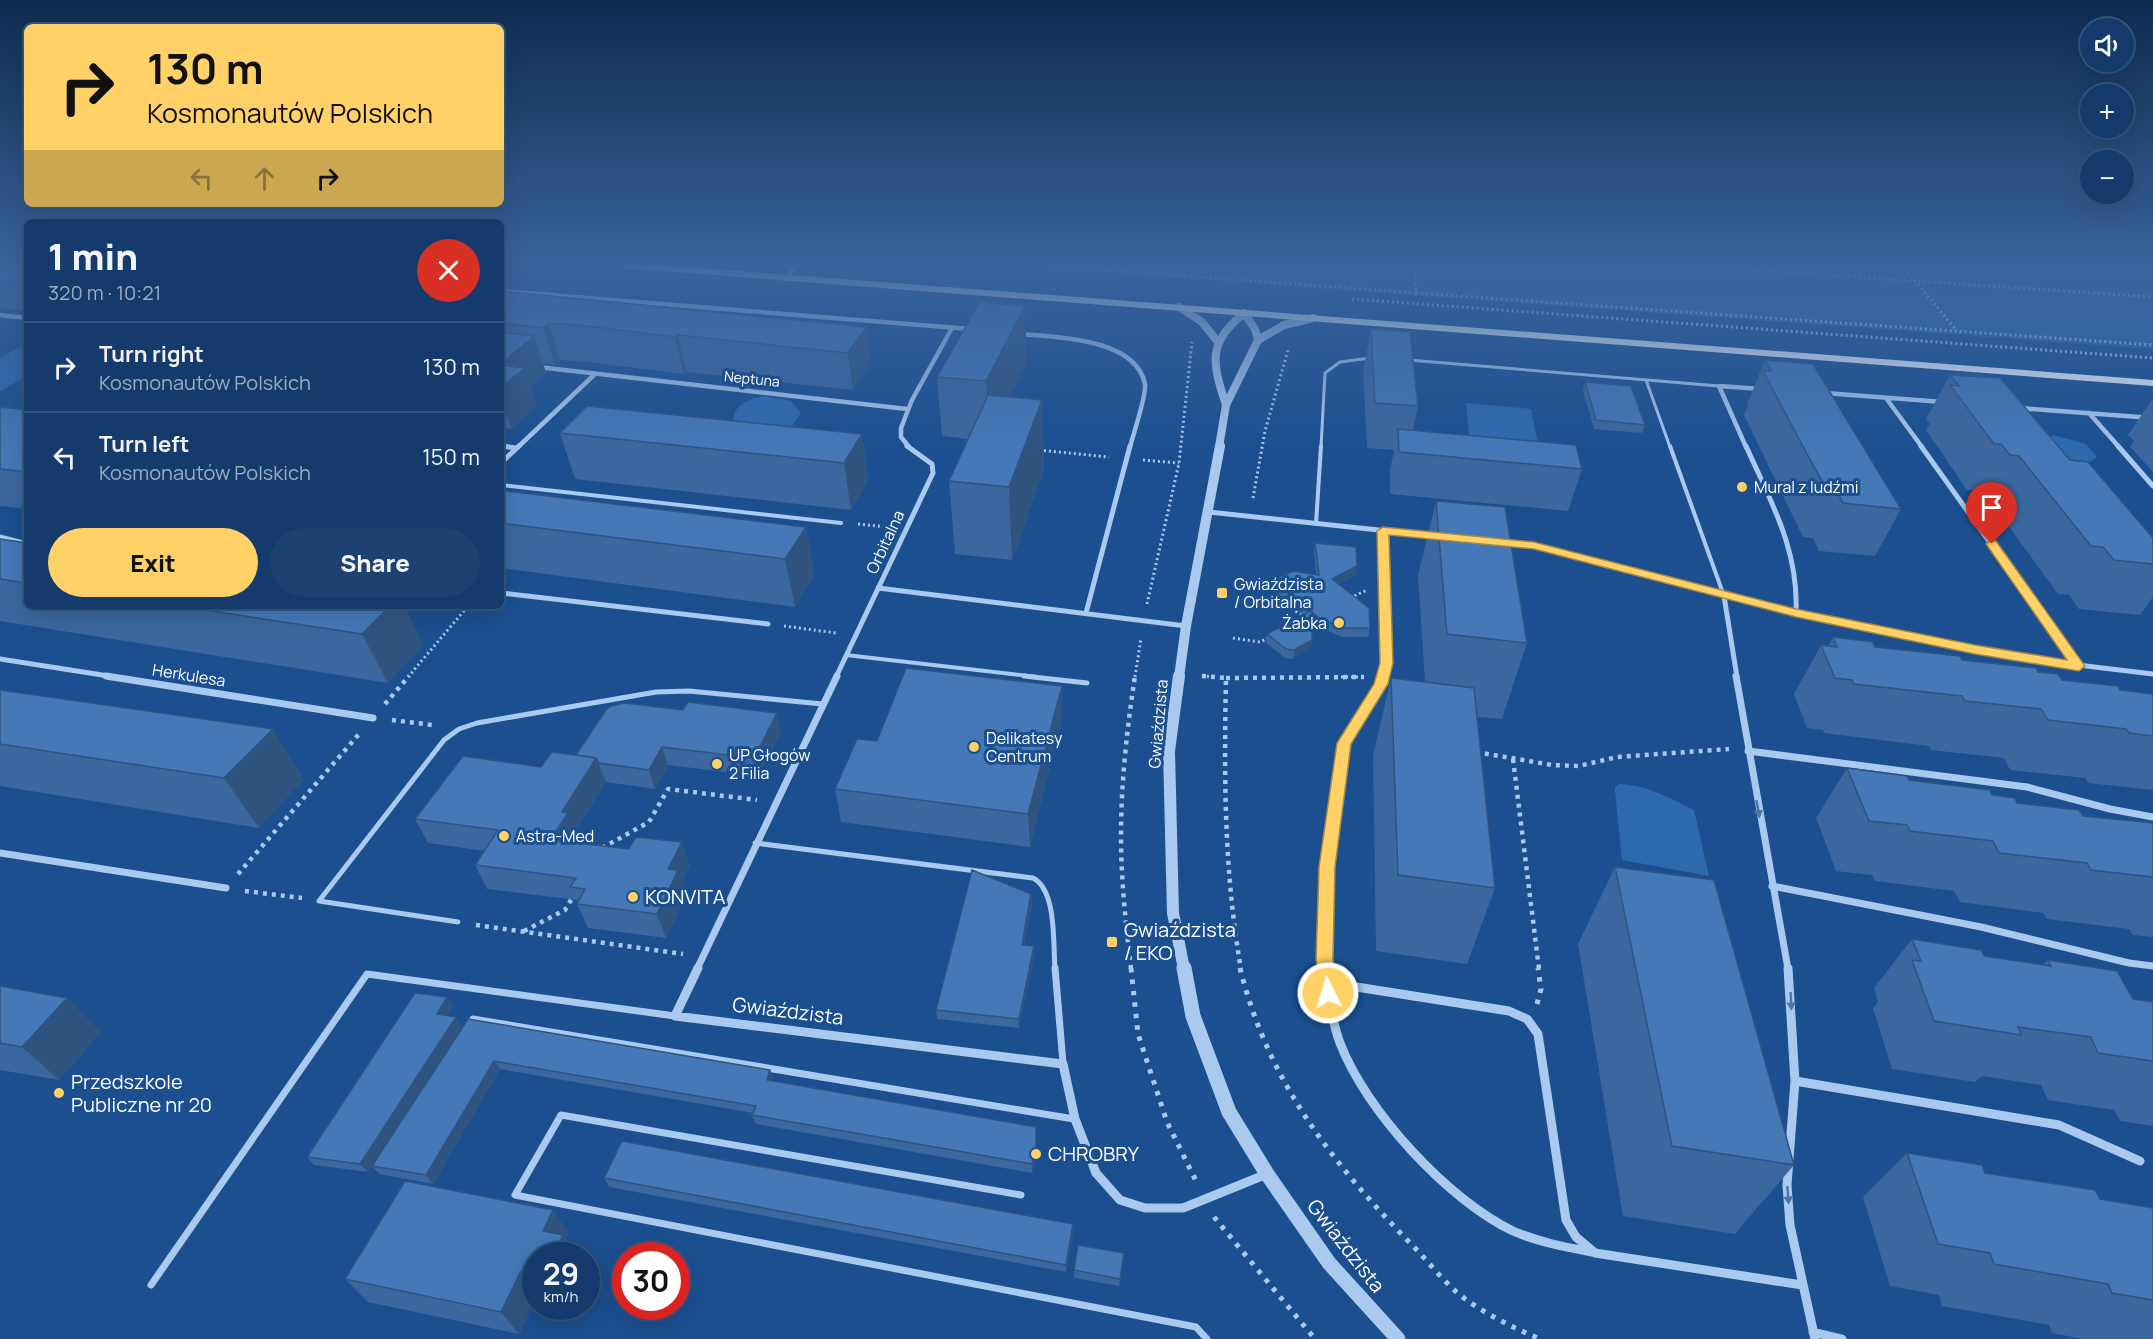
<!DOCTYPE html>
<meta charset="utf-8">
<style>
:root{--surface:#143b6b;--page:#1d4271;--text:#f1f3f6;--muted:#9dadc1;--line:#33557e;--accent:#ffd166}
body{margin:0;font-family:Manrope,sans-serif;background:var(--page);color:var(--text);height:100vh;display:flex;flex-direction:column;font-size:22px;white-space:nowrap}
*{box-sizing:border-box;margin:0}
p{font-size:20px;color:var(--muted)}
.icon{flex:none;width:33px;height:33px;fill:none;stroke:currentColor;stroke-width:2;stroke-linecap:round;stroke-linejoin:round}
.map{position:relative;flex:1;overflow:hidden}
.details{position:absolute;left:24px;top:219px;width:480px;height:390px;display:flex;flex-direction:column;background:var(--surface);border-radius:9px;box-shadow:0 6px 24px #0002,0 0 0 2px var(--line)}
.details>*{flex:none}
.banner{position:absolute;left:24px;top:24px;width:480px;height:183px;border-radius:9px;box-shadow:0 6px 24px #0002,0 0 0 2px var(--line);background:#ffd166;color:#111;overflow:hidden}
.controls{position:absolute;left:2080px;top:18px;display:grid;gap:12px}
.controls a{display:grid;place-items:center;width:54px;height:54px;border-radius:50%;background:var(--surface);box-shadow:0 6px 24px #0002,0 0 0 2px var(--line);font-size:30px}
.speed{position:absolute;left:522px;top:1242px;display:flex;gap:12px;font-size:30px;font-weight:700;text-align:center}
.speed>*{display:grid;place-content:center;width:78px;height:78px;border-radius:50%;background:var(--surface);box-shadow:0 6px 24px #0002,0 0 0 2px var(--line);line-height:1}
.speed small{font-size:15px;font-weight:400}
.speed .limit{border:9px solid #d22;background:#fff;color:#111}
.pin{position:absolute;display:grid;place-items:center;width:51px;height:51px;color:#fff;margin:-62px -26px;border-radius:50% 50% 50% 0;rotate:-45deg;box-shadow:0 0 6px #0007}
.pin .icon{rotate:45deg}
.me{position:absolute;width:66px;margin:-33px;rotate:355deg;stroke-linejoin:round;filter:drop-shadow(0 0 4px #0008)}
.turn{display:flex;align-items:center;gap:21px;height:126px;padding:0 24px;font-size:27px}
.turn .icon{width:78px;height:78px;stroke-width:2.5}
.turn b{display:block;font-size:42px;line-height:51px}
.lanes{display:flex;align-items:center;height:57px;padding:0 24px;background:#0003;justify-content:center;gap:30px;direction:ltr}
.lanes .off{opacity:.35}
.round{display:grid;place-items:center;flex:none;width:63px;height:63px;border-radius:32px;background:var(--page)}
.headline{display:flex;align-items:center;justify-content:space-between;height:102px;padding:0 24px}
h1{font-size:36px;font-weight:800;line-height:45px}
.primary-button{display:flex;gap:12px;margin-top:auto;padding:12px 24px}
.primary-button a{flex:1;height:69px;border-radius:36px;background:var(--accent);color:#111;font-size:24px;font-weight:800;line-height:69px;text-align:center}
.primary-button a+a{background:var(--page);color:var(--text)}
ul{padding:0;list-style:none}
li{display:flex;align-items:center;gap:18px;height:90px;padding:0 24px;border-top:2px solid var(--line)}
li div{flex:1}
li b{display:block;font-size:22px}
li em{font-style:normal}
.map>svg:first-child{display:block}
.green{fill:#2e69ad}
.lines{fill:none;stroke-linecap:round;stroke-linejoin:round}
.path-far2{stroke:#a9c9ee;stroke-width:3;stroke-dasharray:2 3;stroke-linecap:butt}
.path-far1{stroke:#a9c9ee;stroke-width:4.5;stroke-dasharray:4 5;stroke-linecap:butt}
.path{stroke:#a9c9ee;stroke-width:5;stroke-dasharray:4.5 7;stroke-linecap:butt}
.service-far3{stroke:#a9c9ee;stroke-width:3}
.service-far2{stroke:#a9c9ee;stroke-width:4}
.service-far1{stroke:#a9c9ee;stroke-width:5}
.service{stroke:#a9c9ee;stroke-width:7}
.minor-far3{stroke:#a9c9ee;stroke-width:4.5}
.minor-far2{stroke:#a9c9ee;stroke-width:5}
.minor-far1{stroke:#a9c9ee;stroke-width:7}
.minor{stroke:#a9c9ee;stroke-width:9}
.tertiary-far3{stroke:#a9c9ee;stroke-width:8}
.tertiary-far2{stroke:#a9c9ee;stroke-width:10}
.tertiary-far1{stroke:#a9c9ee;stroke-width:12}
.tertiary{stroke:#a9c9ee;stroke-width:15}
.primary{fill:#f0f6ff;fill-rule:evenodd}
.wall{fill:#3a679d}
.shaded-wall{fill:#305480}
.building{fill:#4478b7;stroke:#305480;stroke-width:1.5}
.oneway{fill:#4674ac}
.route{fill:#ffd166;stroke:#a68842;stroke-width:1.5}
.poi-dot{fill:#ffd166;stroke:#1b4f8f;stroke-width:2}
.labels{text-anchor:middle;stroke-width:6;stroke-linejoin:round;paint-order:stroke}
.far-street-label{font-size:14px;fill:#fff;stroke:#1b4f8f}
.poi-label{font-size:16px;fill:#fff;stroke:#1b4f8f;text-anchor:start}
.street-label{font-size:16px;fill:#fff;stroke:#1b4f8f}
.near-poi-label{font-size:20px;fill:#fff;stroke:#1b4f8f;text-anchor:start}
.near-street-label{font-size:20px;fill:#fff;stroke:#1b4f8f}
</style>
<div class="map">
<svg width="2153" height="1339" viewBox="0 0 2153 1339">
<rect width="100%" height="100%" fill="#1b4f8f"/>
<!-- green -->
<path class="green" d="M995 265H2153V349Z
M27 343V376L0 391V358Z
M763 396 791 401 801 413 793 425 785 429 733 424C732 405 747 400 763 396Z
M1466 403 1531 409 1539 449 1470 443Z
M2053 435 2086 444 2097 457 2082 467 2050 454 2039 441Z
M1619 784C1647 785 1670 798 1694 810L1709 876 1622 860 1615 791V787Z"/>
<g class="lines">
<!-- path-far2 -->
<path class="path-far2" d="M1040 265 1416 293 1415 265
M1679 265 2153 297
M1902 265 1956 330
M1416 293 2153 345
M1352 299 2153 358
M1039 450 1109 457
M1143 460 1179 463
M1253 498 1265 431 1288 350
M858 524 887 527
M1275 597 1304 617
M1350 598 1367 590
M1147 604 1179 463 1192 342
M784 626 836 633
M1233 638 1260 642 1270 637
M1202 676 1216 677
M408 677 468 606
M1135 677 1141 638
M1336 677H1364"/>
<!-- path-far1 -->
<path class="path-far1" d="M1202 676 1226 678C1224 776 1224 872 1241 969
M1226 678 1364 677
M385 704 409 676
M392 720 432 725
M1476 752 1552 765 1579 766 1617 757 1729 749
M1513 759 1539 969
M602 848 649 822 668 789 757 800
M238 874 359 734
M245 891 302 898
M476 925 683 954
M524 931 565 910 574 895
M1131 969C1126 925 1121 881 1121 836 1121 783 1127 728 1135 676"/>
<!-- path -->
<path class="path" d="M1131 968 1138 1034 1167 1122 1196 1181
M1240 968C1268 1082 1333 1164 1413 1246 1429 1262 1446 1285 1464 1298 1487 1315 1514 1328 1540 1339
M1537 1004 1541 989 1538 968
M1214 1217 1315 1339"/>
<!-- service-far3 -->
<path class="service-far3" d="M1409 360 1719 386
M1646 380 1670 447
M1321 447 1325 373 1340 362 1370 358"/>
<!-- service-far2 -->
<path class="service-far2" d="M1670 446 1724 596
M501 485 841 523
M1316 524 1321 446
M846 655 1037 677"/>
<!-- service-far1 -->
<path class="service-far1" d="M1024 676 1087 683
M755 843 1033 878C1057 890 1053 945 1055 969
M458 922 319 901 444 740 459 729 477 723 656 692 689 691 822 704"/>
<!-- service -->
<path class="service" d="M1055 968 1063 1063
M470 1025 473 1019 1074 1119
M1021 1195 561 1115 515 1195 1196 1327 1207 1339
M151 1285 367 974 675 1016"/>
<!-- minor-far3 -->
<path class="minor-far3" d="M786 278 797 265
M501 291 970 329
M0 315 27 318
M1019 334C1056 337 1136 338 1145 384 1147 394 1133 435 1130 447
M538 367 907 409
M1825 393 1943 402
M1886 398 1922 447
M2019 408 2153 418
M2089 413 2119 447
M501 446 510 447
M518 447 595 374
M909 447 901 437V428L912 400 952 328
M1746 447 1719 386 1761 389"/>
<!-- minor-far2 -->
<path class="minor-far2" d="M501 446 516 448
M1746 446C1771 502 1799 550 1796 613
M1921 446 2078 666
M2118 446 2153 486
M501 463 519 446
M1209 512 1435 536
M1382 531 1387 663 1383 677
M0 537 27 544
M1505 543 1534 546C1621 568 1707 592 1794 613 1912 641 2032 661 2153 674
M878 588 1186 626
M501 593 768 624
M1724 596 1737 677
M1086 613 1130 446
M0 659 115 677
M836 677 933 473 932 464 907 446"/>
<!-- minor-far1 -->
<path class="minor-far1" d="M106 676 373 718
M1736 676 1788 969
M1748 751 2027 787 2110 809 2153 817
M0 853 226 888
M1772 886 1981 927 2129 963 2153 966
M1325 961 1326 969
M697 969 837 676
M1332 969 1325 959 1327 867 1344 743 1381 684 1383 676"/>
<!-- minor -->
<path class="minor" d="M698 968 675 1016 1063 1064 1075 1119 1096 1173 1120 1200 1145 1208H1183L1267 1174
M1326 968C1328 993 1331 1019 1340 1043 1366 1111 1448 1200 1513 1231 1538 1242 1565 1247 1592 1252
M1331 968 1350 986 1509 1011 1527 1019 1538 1034 1566 1220 1576 1237 1595 1253 1802 1285
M1788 968 1795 1081 1787 1185 1790 1225 1815 1339
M1795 1081 2059 1125 2140 1161
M1813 1332 1842 1339"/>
<!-- tertiary-far3 -->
<path class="tertiary-far3" d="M1179 307 1202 322 1218 342
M1244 313 1255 329 1258 340 1226 405C1212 362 1207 344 1244 313Z
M1258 340 1284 325 1313 318
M1219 447 1226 405"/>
<!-- tertiary-far2 -->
<path class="tertiary-far2" d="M1179 677 1186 626 1220 446"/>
<!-- tertiary-far1 -->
<path class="tertiary-far1" d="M1179 676 1169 751 1173 913 1184 969"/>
<!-- tertiary -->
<path class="tertiary" d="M1184 968 1193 1016 1229 1112 1267 1174 1329 1263 1398 1339"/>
<!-- primary -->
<path class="primary" d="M618 265H661L2153 380V386L623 268Z"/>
</g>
<!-- wall -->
<path class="wall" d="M0 265H27V311L0 308Z
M501 291 866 327 870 363 853 390 686 372 684 374 589 362 560 360 555 365 543 363 546 373 531 386 537 406 512 429 501 427Z
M1371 329 1418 406 1413 430 1582 469 1568 511 1390 494V470L1394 450 1367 448 1363 372Z
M1765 360 1901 509 1875 556 1819 551 1813 538 1803 537 1784 498 1744 415 1748 407 1747 404Z
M1027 363 1010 397 1042 400 1044 470 1012 560 955 554 949 481 968 439 942 436 937 377Z
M1950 375 2070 460 2153 538V597L2140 615 2079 609 2069 595 2058 594 1991 502H1982L1974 490H1967L1926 430 1930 424 1926 419Z
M1585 382 1645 425 1642 433 1594 429 1583 390Z
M2153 398V472L2130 447 2134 441 2128 435Z
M0 407 27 410V509L0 506Z
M560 433 862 434 868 480 851 510 575 479Z
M501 496 806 527 814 575 795 607 501 568Z
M1436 501 1527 643 1502 719 1477 717 1495 888 1467 964 1376 951 1373 755 1391 678 1425 682 1418 575Z
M0 539 27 543V606H404L423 645 388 683 0 621Z
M1315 543 1355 575 1338 584 1370 628 1368 637H1342L1318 626 1312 622 1310 649 1293 659 1285 658 1266 643 1267 634 1303 615 1271 589 1272 580 1316 574 1314 551Z
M1833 637 1875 647 2038 672 2062 680 2120 690 2153 694V790L2088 783 2085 778 2010 770 2004 758 1931 750 1929 746 1824 733 1823 730 1807 728 1794 694 1821 645 1828 646Z
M1062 686V719L1030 847 841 822 835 789Z
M0 690 304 779 259 828 0 786Z
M781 731 759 776 668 765 655 789 606 782 575 831 578 837 574 843 690 866 682 881 687 894 666 938 588 928 577 904V900L487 889 475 865 485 851 428 843 415 819 541 767 576 755Z
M1847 768 1992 795 2017 803 2083 816 2153 823V937L2133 935 2129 929 2047 919 2043 913 1960 902 1954 891 1875 881 1872 875 1836 871 1816 818Z
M1615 867 1794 1165 1735 1234 1623 1216 1578 944Z
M1031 894 1032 903 1024 945 1034 946V955L1019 1028 937 1019 936 1010Z
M1912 939 1984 956 2043 965 2048 960 2133 999 2153 1002V1126L2120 1121 2114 1110 2048 1100 2041 1085 1982 1076 1975 1082 1892 1069 1873 1008 1878 1002 1874 988Z
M0 986 101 1032 59 1080 0 1070Z
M453 1006 447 1015 462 1026 368 1172 314 1165 307 1157Z
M468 1019 770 1070 773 1079V1081L1036 1154 1032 1173 756 1124 752 1115 753 1113 500 1069 433 1184 379 1174 372 1166Z
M1907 1153 1985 1173 2100 1199 2153 1208V1339H2083L2052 1333 2049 1325 1942 1306 1939 1295 1890 1286 1863 1197Z
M604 1178 1073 1224V1232L1066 1272 609 1187Z
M553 1210 568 1233 566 1239 536 1256V1299L519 1334 368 1302 345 1279Z
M1124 1253 1119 1286 1074 1278V1270Z"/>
<!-- shaded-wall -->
<path class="shaded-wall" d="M1025 306 1027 363 990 441 986 381Z
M549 323 560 360 555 365 543 328Z
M866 327 870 363 853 390 848 353Z
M678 335 686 372 684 374 675 337Z
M534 336 546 373 531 386 537 406 512 429 501 399V364Z
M1042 400 1044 470 1012 560 1009 487Z
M862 434 868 480 851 510 844 463Z
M806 527 814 575 795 607 785 559Z
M1357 566 1355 575 1330 588 1332 579Z
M390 606H404L423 645 388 683 362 634Z
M1312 640 1310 649 1293 659 1294 650Z
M1062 686V719L1030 847 1028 814Z
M777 713 781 731 759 776 754 758Z
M273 729 304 779 259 828 224 778Z
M662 747 668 765 655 789 649 770Z
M596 758 606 782 575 831 578 837 561 864 550 840 562 812Z
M682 842 690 866 682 881 687 894 666 938 657 914 668 869Z
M1031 894 1032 903 1022 954V945Z
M1034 946V955L1019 1028V1019Z
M447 997 453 1006 443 1023 437 1014Z
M67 998 101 1032 59 1080 22 1047Z
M456 1017 462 1026 368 1172 360 1164Z
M494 1061 500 1069 433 1184 426 1175Z
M770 1070 773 1079 770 1088 767 1080Z
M1036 1127V1154L1032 1173V1164Z
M553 1210 568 1233 566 1239 577 1256H553L543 1231Z
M1073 1224V1232L1066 1272V1265Z
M521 1271 536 1290V1299L519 1334 501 1312Z"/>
<!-- building -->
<path class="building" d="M0 265H27V283L0 281Z
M501 291 866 327 848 353 678 335 675 337 578 325 549 323 543 328 501 323Z
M980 302 1025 306 986 381 937 377Z
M1371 329 1410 332 1418 406 1375 403Z
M501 332 534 336 501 364Z
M1765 360 1813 364 1901 509 1843 503 1837 491 1827 490 1806 452 1763 371H1771Z
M501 365 525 368 501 387Z
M1950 375 2000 378 2070 460 2088 462 2153 538V564L2114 560 2103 547 2091 546 2019 456 2010 455 2001 444H1994L1950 385 1959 386Z
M1585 382 1631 386 1645 425 1596 420Z
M988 395 1042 400 1009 487 949 481Z
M587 406 862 434 844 463 560 433Z
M0 407 27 410V472L0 469Z
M1398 429 1576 445 1582 469 1399 452Z
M506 491 806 527 785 559 501 523V496Z
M1436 501 1505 507 1527 643 1447 634Z
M0 539 27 543V583L0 579Z
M1315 543 1356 547 1357 566 1332 579 1369 608 1370 628H1343L1319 618 1312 612V640L1294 650 1286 649 1267 634 1311 611 1272 580 1294 571 1319 575Z
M180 606H390L362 634Z
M1833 637 1873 642 1875 647 1960 656 1962 660 2036 668 2038 672 2058 674 2062 680 2118 686 2120 690 2153 694V736L2129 733 2126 729 2048 720 2041 709 1965 701 1962 696 1854 684 1852 680 1835 678 1821 645 1837 647Z
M906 668 1062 686 1028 814 835 789 857 739 877 741Z
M1391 678 1474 688 1495 888 1398 875Z
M0 690 273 729 224 778 0 744Z
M688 702 777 713 754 758 662 747 649 770 599 763 596 758 576 755 606 710 611 706 625 703 683 710Z
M552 752 596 758 562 812 568 813 550 840 629 849 636 837 682 842 668 869 678 870 657 914 577 904 585 889 570 887 576 878 475 865 498 830 415 819 463 756 541 767Z
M1847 768 1907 776 1909 780 1990 790 1992 795 2015 798 2017 803 2079 810 2083 816 2153 823V877L2091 870 2087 863 1999 853 1993 841 1910 831 1907 825 1869 821Z
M1615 867 1714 880 1794 1165 1672 1146Z
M972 870 1031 894 1022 945 1034 946 1019 1019 936 1010Z
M1912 939 1981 950 1984 956 2051 966 2048 960 2117 971 2133 999 2153 1002V1061L2098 1053 2091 1037 2018 1027 2021 1035 1934 1021 1912 960 1921 961Z
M0 986 67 998 22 1047 0 1043Z
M415 993 447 997 437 1014 456 1017 360 1164 307 1157Z
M468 1019 770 1070 767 1080 1036 1127V1146L1032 1164 752 1115 756 1106 494 1061 426 1175 372 1166Z
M622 1141 1073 1224 1066 1265 604 1178Z
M1907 1153 1982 1165 1985 1173 2095 1190 2100 1199 2153 1208V1300L2112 1293 2108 1284 1994 1264 1990 1253 1938 1244Z
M405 1181 553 1210 543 1231 563 1235 553 1256H536V1274L521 1271 501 1312 345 1279Z
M1078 1245 1124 1253 1120 1279 1074 1270Z"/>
<!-- one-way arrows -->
<defs><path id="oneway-solid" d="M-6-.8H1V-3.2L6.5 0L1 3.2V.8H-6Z" transform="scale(1.5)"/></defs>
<g class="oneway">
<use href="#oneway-solid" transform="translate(1758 809) rotate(80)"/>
<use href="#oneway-solid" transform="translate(1791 1001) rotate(87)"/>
<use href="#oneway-solid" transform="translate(1788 1195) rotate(85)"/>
</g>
<!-- sky -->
<linearGradient id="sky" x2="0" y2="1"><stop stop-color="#0f2b4f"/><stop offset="0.58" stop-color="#39639b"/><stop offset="1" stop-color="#39639b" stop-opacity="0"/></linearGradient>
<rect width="2153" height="453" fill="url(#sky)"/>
<!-- route -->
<path class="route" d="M1383 527 1534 542 1796 609 1975 645 2067 660 1986 544 1992 540 1996 541 2085 666 2079 671 1975 654 1796 617 1534 549 1389 535 1393 663 1388 684 1351 744 1335 867 1333 959 1337 993 1334 999 1328 1001 1322 999 1319 993 1316 959 1319 867 1337 743 1374 684 1380 663 1377 531Z"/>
<!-- markers -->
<g class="poi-dot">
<circle cx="1742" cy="487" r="6"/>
<rect x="1216" y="587" width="12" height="12" rx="3"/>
<circle cx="1339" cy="623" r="6"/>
<circle cx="974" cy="747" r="6"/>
<circle cx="717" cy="764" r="6"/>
<circle cx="504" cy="836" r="6"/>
<circle cx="633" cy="897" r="6"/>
<rect x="1106" y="936" width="12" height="12" rx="3"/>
<circle cx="59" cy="1093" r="6"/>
<circle cx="1036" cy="1154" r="6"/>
</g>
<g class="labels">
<!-- far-street labels -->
<g class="far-street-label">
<text transform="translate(752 379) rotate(6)" y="5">Neptuna</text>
</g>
<!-- poi labels -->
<g class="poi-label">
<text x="1754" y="493">Mural z ludźmi</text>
<text x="1234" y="590">Gwiaździsta<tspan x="1234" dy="18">/ Orbitalna</tspan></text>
<text x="1327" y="629" text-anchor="end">Żabka</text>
<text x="986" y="744">Delikatesy<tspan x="986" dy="18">Centrum</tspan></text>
<text x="729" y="761">UP Głogów<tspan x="729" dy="18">2 Filia</tspan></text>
<text x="516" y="842">Astra-Med</text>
</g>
<!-- street labels -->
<g class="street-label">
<text transform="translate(885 542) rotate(-65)" y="6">Orbitalna</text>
<text transform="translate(189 675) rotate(9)" y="6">Herkulesa</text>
<text transform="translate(1158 724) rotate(-85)" y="6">Gwiaździsta</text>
</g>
<!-- near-poi labels -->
<g class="near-poi-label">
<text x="645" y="904">KONVITA</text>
<text x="1124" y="937">Gwiaździsta<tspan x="1124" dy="23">/ EKO</tspan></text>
<text x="71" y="1089">Przedszkole<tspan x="71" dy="23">Publiczne nr 20</tspan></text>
<text x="1048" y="1161">CHROBRY</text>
</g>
<!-- near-street labels -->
<g class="near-street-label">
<text transform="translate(788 1011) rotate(7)" y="7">Gwiaździsta</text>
<text transform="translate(1346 1246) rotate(52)" y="7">Gwiaździsta</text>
</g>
</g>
</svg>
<div class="controls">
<a><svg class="icon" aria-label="sound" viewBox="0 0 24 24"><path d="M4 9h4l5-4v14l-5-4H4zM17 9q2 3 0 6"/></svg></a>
<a>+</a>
<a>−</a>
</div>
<div class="speed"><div>29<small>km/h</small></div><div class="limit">30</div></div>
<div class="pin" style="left:1992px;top:544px;background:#d93025"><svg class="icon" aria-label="arrive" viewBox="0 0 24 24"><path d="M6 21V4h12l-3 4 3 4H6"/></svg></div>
<svg class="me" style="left:1328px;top:993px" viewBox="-20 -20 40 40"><circle r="17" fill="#ffd166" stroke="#fff" stroke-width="3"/><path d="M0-11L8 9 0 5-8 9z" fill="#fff"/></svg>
<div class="banner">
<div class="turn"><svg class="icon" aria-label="right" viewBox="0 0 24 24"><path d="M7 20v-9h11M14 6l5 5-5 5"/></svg><div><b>130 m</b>Kosmonautów Polskich</div></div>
<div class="lanes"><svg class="icon off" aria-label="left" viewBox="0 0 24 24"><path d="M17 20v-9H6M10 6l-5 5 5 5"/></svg><svg class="icon off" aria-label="ahead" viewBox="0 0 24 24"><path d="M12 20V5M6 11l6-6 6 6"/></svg><svg class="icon" aria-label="right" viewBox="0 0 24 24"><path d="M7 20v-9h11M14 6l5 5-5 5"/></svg></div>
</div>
<section class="details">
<div class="headline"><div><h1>1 min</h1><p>320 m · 10:21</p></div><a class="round" style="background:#d93025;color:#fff"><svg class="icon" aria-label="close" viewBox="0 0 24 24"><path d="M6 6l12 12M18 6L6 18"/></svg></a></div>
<ul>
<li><svg class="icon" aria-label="right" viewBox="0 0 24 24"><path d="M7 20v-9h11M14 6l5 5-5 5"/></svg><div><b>Turn right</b><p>Kosmonautów Polskich</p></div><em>130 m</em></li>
<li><svg class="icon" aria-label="left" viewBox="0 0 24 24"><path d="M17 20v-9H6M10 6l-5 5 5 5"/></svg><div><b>Turn left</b><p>Kosmonautów Polskich</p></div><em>150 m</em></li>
</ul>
<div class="primary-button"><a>Exit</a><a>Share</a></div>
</section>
</div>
